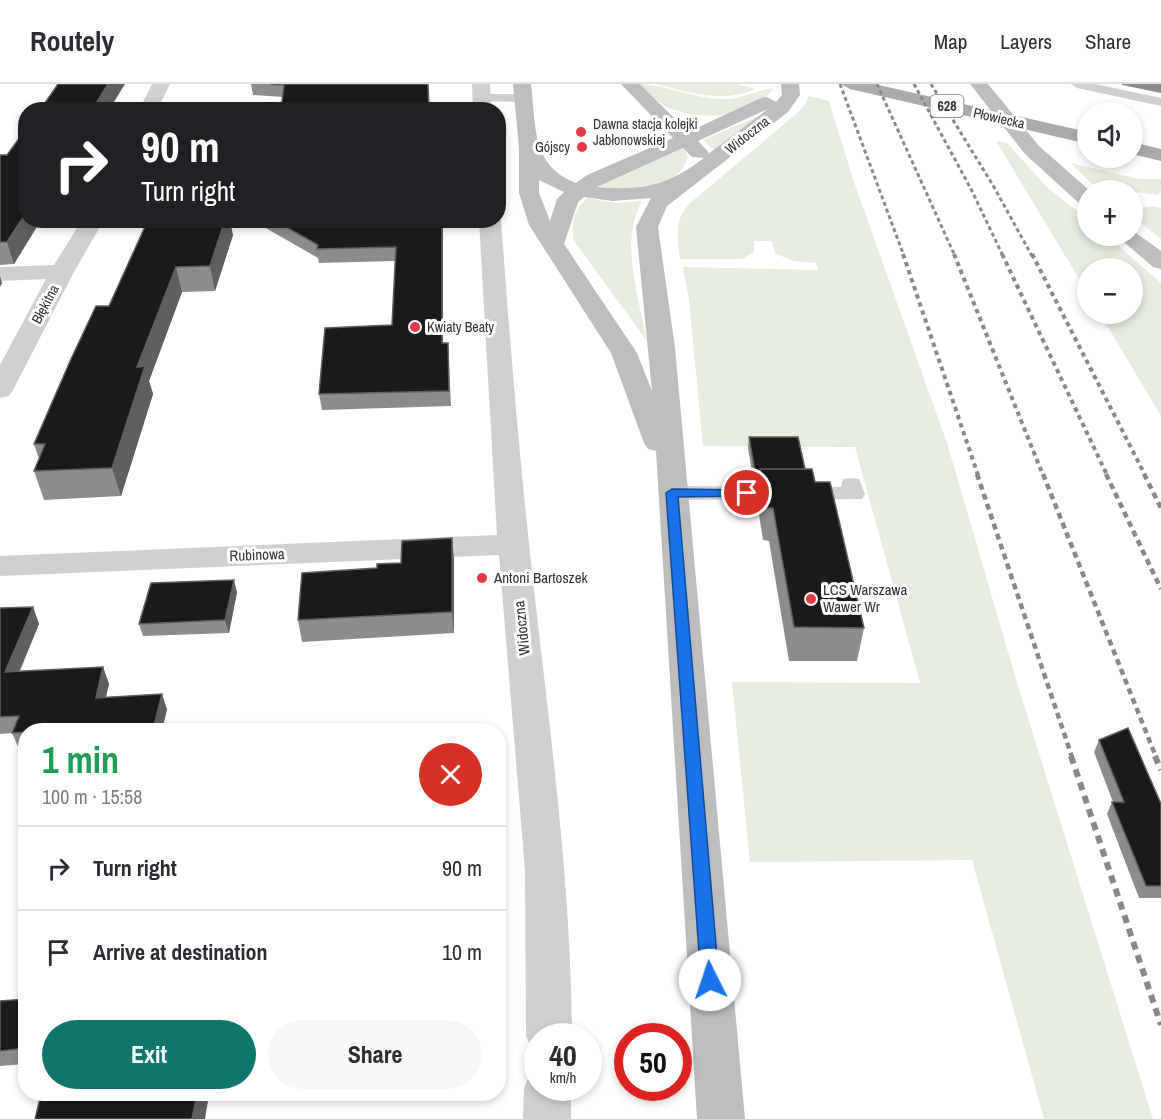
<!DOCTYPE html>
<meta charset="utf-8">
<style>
:root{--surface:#fff;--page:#f7f7f7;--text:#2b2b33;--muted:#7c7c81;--line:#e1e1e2;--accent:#0f766e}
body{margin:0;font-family:"Archivo Narrow",sans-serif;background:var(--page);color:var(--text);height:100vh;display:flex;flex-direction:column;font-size:22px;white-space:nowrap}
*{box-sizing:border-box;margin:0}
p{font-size:20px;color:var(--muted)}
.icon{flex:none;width:33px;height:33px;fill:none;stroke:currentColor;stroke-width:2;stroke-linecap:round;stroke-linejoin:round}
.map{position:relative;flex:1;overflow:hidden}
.details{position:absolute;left:18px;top:639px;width:488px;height:378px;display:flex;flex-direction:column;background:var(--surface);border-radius:24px;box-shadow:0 3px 9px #0003}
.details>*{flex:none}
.hud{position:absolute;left:18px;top:18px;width:488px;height:126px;border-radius:24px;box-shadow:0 3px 9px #0003;background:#202124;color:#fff;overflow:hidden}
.tools{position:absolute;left:1077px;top:18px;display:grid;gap:12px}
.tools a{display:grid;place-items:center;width:66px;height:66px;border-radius:50%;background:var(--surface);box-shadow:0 3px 9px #0003;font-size:30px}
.speed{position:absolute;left:524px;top:939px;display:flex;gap:12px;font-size:30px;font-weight:700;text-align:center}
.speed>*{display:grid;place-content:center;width:78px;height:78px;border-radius:50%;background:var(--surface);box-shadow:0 3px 9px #0003;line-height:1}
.speed small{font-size:15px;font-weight:400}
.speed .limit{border:9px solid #d22;background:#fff;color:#111}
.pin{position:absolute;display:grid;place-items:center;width:51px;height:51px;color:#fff;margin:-26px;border:3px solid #fff;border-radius:50%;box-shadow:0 2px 6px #0007}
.me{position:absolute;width:66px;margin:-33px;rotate:356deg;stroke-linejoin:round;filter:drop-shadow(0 0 4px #0008)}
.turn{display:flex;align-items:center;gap:21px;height:126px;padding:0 24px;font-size:27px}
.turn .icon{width:78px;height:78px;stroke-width:2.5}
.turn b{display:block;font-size:42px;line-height:51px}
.round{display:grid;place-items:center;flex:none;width:63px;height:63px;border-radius:32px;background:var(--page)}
.head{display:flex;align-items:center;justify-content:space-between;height:102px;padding:0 24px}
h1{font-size:36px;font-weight:700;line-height:45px;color:#1e9e55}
.button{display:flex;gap:12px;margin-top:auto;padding:12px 24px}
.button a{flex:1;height:69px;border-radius:36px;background:var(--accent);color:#fff;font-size:24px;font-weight:700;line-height:69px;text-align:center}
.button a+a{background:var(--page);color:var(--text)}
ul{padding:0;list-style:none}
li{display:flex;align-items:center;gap:18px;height:84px;padding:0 24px;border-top:2px solid var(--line)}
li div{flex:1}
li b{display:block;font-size:22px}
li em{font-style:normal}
header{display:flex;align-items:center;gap:36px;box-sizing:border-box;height:84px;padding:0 30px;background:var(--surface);border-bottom:2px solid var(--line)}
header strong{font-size:28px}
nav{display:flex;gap:33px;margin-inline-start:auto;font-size:21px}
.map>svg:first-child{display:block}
.green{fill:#e6ecdf}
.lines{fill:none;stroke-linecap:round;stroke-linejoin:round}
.lane{fill:#d0d0d0;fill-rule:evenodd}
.street{fill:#d0d0d0;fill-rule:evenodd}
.secondary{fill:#bdbdbd;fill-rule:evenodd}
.primary{fill:#ababab;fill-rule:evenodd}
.rail-far3{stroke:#888;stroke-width:3;stroke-dasharray:4 3;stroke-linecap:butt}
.rail-far2{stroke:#888;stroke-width:4;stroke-dasharray:4.5 4;stroke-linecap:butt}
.rail-far1{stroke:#888;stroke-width:4.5;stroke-dasharray:6 4.5;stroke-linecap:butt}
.rail{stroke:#888;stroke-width:6;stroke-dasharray:8 6;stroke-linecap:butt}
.wall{fill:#8c8c8c}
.shaded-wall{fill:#5f5f5f}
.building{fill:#1a1a1a;stroke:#5f5f5f;stroke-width:1.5}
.route{fill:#1a73e8;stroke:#114b97;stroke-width:1.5}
.poi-dot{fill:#e63946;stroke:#fff;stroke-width:2}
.labels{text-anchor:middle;stroke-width:6;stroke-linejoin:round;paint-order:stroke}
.shield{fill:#fff;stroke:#707070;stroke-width:1.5}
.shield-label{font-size:14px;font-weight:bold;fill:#333}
.far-street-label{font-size:14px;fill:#333;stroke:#fff}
.far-poi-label{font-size:14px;fill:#333;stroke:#fff;text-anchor:start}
.street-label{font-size:15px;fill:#333;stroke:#fff}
.poi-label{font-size:15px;fill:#333;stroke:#fff;text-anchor:start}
</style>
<header>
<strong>Routely</strong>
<nav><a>Map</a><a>Layers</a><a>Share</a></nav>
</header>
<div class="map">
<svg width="1161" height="1035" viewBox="0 0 1161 1035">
<rect width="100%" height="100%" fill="#fff"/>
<!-- green -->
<path class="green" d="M640 0C670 2 697 16 728 15 740 15 766 3 773 5 751 35 701 37 669 24 658 19 648 8 640 0Z
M656 0H736L755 5C723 20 688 8 656 0Z
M809 12 829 17 853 95 948 362 1018 602 1153 1035H1044L972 776 750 778 732 598 920 599 855 363 703 362 689 216 683 183 818 186 816 179 794 177 776 170 771 157H754V168L742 175H680C678 151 673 139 689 120L795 31 805 21Z
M761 31 716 68 703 56Z
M996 57 1007 59 1047 103 1087 135 1088 152H1107L1161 199V332L1100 230H1132V184H1088L1087 208Z
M684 64 688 73C676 108 629 109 599 102Z
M1071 79 1139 95H1161V109H1158L1159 111 1102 104 1091 99Z
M587 114 615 119 642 117C619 158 639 213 647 257L574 157C571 137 573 129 587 114Z
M1152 122 1161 124V155L1133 133 1137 124Z"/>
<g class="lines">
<!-- lane -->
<path class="lane" d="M1071 0H1095L1161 14V22L1077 4Z
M482 10H523L530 14 523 18 477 17V11Z
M851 394 859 395 865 410 862 415 672 416 664 414 661 409 664 404 672 402 841 403 843 395Z"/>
<!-- street -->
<path class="street" d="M152 0H170L157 26H139Z
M472 0H490L491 26H473Z
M498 132 501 136C510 259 520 383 534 506 551 655 571 802 572 952H537V969L533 967 526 952 525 786 499 471 0 492V472L497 451 479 136H498Z
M82 136H104L74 188 13 306 9 312 0 314V281L46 195 0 197V183L54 181Z
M537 986V1004H571V1035H523L524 1004 531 988Z"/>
<!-- secondary -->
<path class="secondary" d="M513 0H531C536 41 531 82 576 99L587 91 673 54 621 0H640L688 48 761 14 767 13 776 18 782 11 781 0H799L800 11 788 28 667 122 658 143 675 264 745 1035H697L656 367 648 365 644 359 611 269 529 141 519 109V64ZM768 25 707 71 709 69 698 57ZM683 64 692 73 704 74C667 102 643 107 597 103ZM539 96 564 108 557 115 550 137 539 109ZM584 113 612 117 651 114 636 143 652 307 637 269 564 160 578 118Z
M970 0H988L1039 62 1089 106 1088 123 1081 121 1025 70Z
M1132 146 1161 167V185L1153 183 1117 152H1132Z"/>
<!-- primary -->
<path class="primary" d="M841 0H874L1088 48V60L850 5Z
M1132 58 1161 65V77L1132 70Z"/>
<!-- rail-far3 -->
<path class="rail-far3" d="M840 0 904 172
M877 0 955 172
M914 0 971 105 1003 172
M931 0 994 103 1032 172"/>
<!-- rail-far2 -->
<path class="rail-far2" d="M903 170 978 391
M954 170 1043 391
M1002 170 1107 391
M1032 170 1145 391"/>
<!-- rail-far1 -->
<path class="rail-far1" d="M977 390 1072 673
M1043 390 1156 673
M1106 390 1161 505
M1144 390 1161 424"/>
<!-- rail -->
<path class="rail" d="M1071 672 1161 941
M1155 672 1161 686"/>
</g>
<!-- wall -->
<path class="wall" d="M251 0H428L429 26 283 13 253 11Z
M1122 0H1161V9L1122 1Z
M0 71 26 136H41L14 180 0 181Z
M148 136 233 151 215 207 182 208 149 297 153 310 121 412 44 416 34 387 39 375 34 360 109 222Z
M252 136H443V259H448L451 322 322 326 319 310 392 241 395 177 319 179 318 174Z
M749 353 805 385 815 398 864 544 857 577H789L769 457 763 456 757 418 759 400H754L748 364Z
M454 475V549L302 558 298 536 377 484Z
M237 508 229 549 143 552 139 540Z
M33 523 39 540 20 587 103 583 109 600 106 613 162 610 167 626 26 646V665H19L12 649 0 650V524Z
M1099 656 1161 720V814H1139L1107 730 1112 718H1113L1094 668Z
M26 738V772L19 759Z
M26 915V980L0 982V917Z"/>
<!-- shaded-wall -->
<path class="shaded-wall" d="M108 0H125L109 26H92Z
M26 129V136H41L14 180 7 158Z
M225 136H230L233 151 215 207 210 182Z
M442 136 443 143V274L442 259Z
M176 183 182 208 149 297 153 310 121 412 112 384 137 283Z
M0 192 2 199 0 203Z
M452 454 454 475V549L452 528Z
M234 496 237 508 229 549 225 536Z
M33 523 39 540 12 604 5 588Z
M103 583 109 600 102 630 96 614Z
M162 610 167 626 162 646H153Z
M197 1010H205L208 1017 205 1035H192Z"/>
<!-- building -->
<path class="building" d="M58 0H108L92 26H40Z
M270 0H428L429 26H281L284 1Z
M26 45V129L7 158H0V71H7Z
M148 136H225L210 182 176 183 137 283 145 282 112 384 34 387 45 360H34L71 275 96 222H109Z
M274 136H442V259H448L449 307 319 310 325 244 392 241 396 163 317 165 318 161Z
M749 353H798L805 385H760V389L755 388Z
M760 385H812L815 398H830L864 544 794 543 773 424H767Z
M452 454V528L298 536 302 489 377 484V480L401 479 402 457Z
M234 496 225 536 139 540 151 499Z
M33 523 5 588 103 583 96 614 162 610 153 646H26V648L12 649 19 632 0 633V524Z
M1128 644 1161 720V802H1146L1112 718H1124L1099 656Z
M26 738V759H19Z
M26 915V964L0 967V917Z
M41 1010H197L192 1035H35Z"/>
<!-- route -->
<path class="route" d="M747 406 754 409 752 412 678 413 719 896 717 902 710 904 704 902 701 896 666 409 672 405Z"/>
<!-- markers -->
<g class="poi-dot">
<circle cx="581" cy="48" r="6"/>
<circle cx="582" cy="63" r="6"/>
<circle cx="415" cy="243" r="6"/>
<circle cx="482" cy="494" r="6"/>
<circle cx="811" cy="515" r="6"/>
</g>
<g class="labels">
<!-- shield labels -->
<rect class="shield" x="930.5" y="11" width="33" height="22" rx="4.5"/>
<g class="shield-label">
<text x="947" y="27">628</text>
</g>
<!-- far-street labels -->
<g class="far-street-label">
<text transform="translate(999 34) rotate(13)" y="5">Płowiecka</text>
<text transform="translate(747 51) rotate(-38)" y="5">Widoczna</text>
<text transform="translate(45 220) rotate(-62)" y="5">Błękitna</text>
</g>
<!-- far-poi labels -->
<g class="far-poi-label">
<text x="593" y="45">Dawna stacja kolejki<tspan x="593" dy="16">Jabłonowskiej</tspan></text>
<text x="570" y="68" text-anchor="end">Gójscy</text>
<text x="427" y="248">Kwiaty Beaty</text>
</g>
<!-- street labels -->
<g class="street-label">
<text transform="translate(257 471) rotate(-2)" y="5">Rubinowa</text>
<text transform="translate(522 544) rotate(-96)" y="5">Widoczna</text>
</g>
<!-- poi labels -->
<g class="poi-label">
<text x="494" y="499">Antoni Bartoszek</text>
<text x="823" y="511">LCS Warszawa<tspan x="823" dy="17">Wawer Wr</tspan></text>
</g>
</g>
</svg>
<div class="tools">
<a><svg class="icon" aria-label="sound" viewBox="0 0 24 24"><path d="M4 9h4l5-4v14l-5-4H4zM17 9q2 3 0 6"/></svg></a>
<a>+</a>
<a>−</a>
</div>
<div class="speed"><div>40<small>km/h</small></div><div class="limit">50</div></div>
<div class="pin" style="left:747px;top:409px;background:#d93025"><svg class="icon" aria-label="arrive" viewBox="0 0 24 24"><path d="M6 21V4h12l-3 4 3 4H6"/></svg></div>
<svg class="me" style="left:710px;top:896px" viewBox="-20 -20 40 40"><circle r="19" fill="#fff"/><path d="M0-13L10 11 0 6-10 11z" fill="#1a73e8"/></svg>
<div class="hud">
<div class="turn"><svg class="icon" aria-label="right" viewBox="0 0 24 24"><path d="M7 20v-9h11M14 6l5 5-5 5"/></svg><div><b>90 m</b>Turn right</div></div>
</div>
<section class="details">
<div class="head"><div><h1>1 min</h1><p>100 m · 15:58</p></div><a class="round" style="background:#d93025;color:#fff"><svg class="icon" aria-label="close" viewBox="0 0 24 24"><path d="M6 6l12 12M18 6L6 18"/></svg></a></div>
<ul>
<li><svg class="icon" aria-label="right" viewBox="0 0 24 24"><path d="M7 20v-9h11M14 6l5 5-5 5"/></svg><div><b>Turn right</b></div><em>90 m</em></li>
<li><svg class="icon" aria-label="arrive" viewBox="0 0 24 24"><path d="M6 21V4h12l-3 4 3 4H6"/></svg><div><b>Arrive at destination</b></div><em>10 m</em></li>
</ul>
<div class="button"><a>Exit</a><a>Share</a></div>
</section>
</div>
